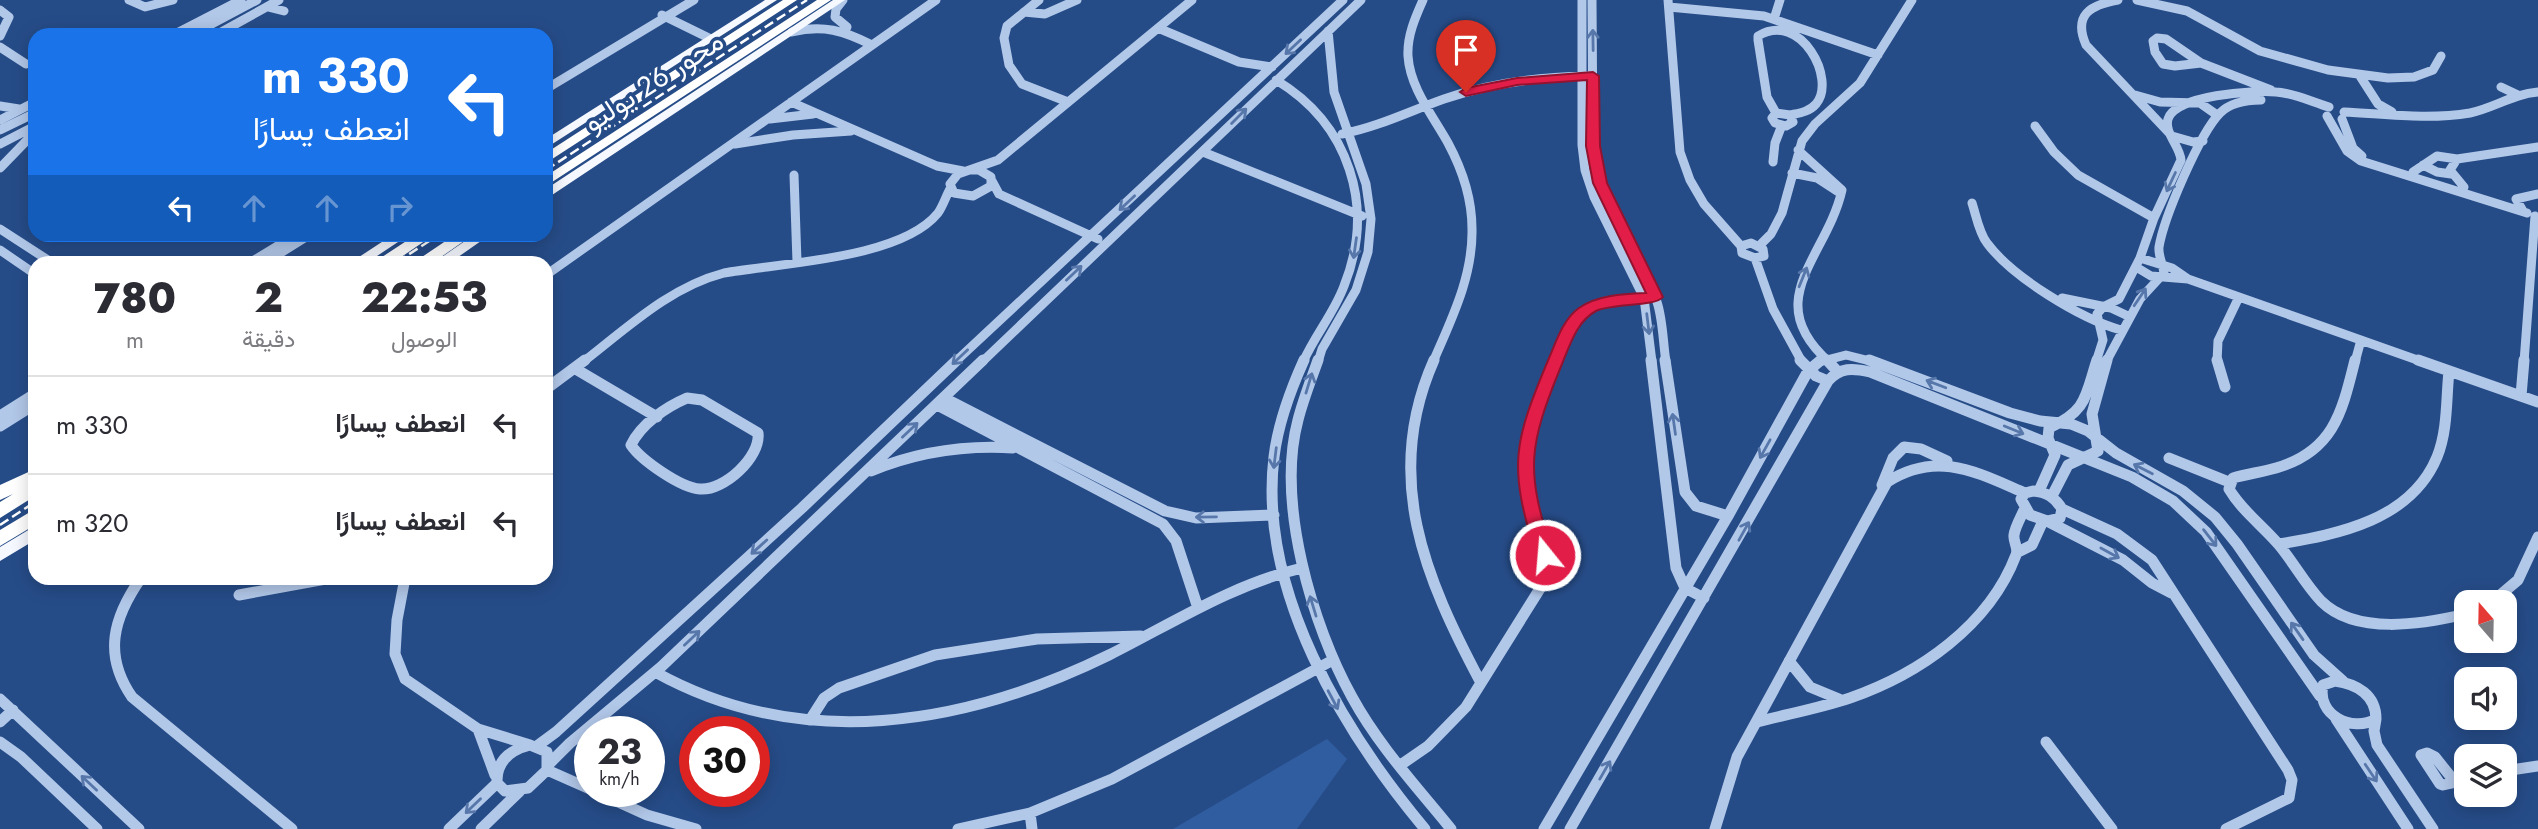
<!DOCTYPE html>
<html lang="ar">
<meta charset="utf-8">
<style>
:root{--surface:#fff;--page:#f7f7f7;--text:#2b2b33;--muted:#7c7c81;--line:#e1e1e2}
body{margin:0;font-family:Jost,Vazirmatn,sans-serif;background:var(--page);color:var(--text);direction:rtl;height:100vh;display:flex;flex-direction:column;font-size:26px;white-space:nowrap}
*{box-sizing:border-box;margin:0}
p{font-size:23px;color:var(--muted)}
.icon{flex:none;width:38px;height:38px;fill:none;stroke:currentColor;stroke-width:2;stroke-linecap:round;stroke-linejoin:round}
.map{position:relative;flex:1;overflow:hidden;direction:ltr}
.sheet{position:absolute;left:28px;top:256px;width:525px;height:329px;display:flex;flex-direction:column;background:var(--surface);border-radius:21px;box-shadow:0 4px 18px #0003;direction:rtl}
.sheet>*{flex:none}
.banner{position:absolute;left:28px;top:28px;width:525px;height:214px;border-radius:21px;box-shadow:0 4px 18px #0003;direction:rtl;background:#1a73e8;color:#fff;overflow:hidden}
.needle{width:46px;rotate:340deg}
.controls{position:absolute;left:2454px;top:590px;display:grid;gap:14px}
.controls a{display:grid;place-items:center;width:63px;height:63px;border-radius:14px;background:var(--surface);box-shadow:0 4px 18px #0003;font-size:35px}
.speed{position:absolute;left:574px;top:716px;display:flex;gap:14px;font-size:35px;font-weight:700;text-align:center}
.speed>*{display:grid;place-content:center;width:91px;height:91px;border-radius:50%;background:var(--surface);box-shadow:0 4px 18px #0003;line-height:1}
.speed small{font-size:18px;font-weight:400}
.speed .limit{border:10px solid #d22;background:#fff;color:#111}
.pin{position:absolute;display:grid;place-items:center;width:60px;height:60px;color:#fff;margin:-72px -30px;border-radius:50% 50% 50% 0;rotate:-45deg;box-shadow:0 0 7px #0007}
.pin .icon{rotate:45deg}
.me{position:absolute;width:77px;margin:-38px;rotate:343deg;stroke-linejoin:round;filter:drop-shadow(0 0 5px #0008)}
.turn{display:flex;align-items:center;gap:24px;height:147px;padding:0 28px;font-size:32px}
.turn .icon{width:91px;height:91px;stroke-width:2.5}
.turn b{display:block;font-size:49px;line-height:60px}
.lanes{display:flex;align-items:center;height:66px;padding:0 28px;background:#0003;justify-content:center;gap:35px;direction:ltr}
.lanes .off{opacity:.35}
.eta{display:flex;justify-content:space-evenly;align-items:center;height:119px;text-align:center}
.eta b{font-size:42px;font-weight:800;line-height:49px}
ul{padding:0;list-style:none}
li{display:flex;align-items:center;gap:21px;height:98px;padding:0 28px;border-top:2px solid var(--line)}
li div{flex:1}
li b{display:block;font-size:26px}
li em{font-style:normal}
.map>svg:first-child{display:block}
.green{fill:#305da0}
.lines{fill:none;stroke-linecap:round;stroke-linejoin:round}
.minor-far1{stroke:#b2c8e9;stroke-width:9}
.minor{stroke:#b2c8e9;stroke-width:11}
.major{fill:#f5f8fe;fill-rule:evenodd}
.highway{fill:#fff;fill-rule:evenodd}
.rail{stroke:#fff;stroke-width:2.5;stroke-dasharray:10 4.5;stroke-linecap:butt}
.oneway{stroke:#5777aa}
.route{fill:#e11d48;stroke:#92132f;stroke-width:2}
.labels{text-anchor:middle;stroke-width:7;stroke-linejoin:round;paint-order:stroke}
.street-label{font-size:28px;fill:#fff;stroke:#264c88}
</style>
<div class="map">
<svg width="2538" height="829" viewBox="0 0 2538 829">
<rect width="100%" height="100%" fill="#264c88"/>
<!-- green -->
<path class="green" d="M1327 739 1347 759 1297 829H1173Z"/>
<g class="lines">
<!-- minor-far1 -->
<path class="minor-far1" d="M129 0 145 7 173 0
M843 0 836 9 835 17 847 27
M1039 0 1007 26 1004 38 1009 65 1022 84 1068 102
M1423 0C1415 18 1407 36 1408 56 1410 88 1433 116 1448 143 1462 169 1472 199 1472 229 1473 277 1451 320 1433 362
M1582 0V145L1585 170 1594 197 1644 298 1652 362
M1592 0 1593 146C1600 204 1638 248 1657 302 1663 320 1663 343 1666 362
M1668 0 1680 152 1690 180 1704 204 1741 246
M2118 0C2090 5 2073 15 2086 45L2172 136 2193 142 2203 141
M2137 0 2187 11 2260 51 2328 70 2388 78 2414 77 2433 70 2441 56
M268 7 284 11
M1669 7 1764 16 1878 55
M0 10 9 17 0 36
M1024 12 1045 14 1077 0
M662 15 711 39
M1774 19 1780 0
M1158 28 1239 62 1272 67
M792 32C823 24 844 31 872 45
M173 35 241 0
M191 35 257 0
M216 35 279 0
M2157 38 2166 39 2201 63 2175 66 2163 64 2155 52 2153 41Z
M0 47 26 64
M2201 63 2271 90
M2360 76 2378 104 2392 112
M1276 80C1349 124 1376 206 1344 286 1334 313 1315 335 1303 362
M2501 87 2518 95
M546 89 694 0
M2135 95 2160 102 2200 103 2217 115
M791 102 937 166 963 171
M0 106 19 109
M2344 112C2386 114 2428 120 2470 113 2494 108 2513 94 2538 92
M1776 113 1767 97 1758 40V36C1801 10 1837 80 1816 104 1809 112 1799 113 1790 115
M1776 113 1790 115 1793 122 1786 126 1775 123 1772 118Z
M2327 116 2347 151 2361 161 2527 213
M770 119 813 114
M2342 119 2353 148 2362 156
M0 120 35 102
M2035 126 2054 152 2078 175 2154 218
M0 130 35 113
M1342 134C1378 127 1410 111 1444 99 1490 83 1538 77 1587 76
M0 144 35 126
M735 144 793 135 851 131
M1798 150 1842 190C1827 257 1759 300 1829 362
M1203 152 1362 216
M2457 159 2450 170 2464 187
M1773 162 1775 143 1782 125
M2423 165 2437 172 2451 174
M0 168 35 132
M971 170H979L991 177V186L973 196 954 193 950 184 958 174 998 160 1192 0
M2413 172 2437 156 2457 159 2538 147
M1792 173 1817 178 1840 193
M794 175 797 262
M992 181 999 194 1098 239
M1972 203C1976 215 1979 233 1987 243 2012 277 2081 319 2121 330
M2523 211 2516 199 2538 194
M0 229 51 262
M1751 243 1763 249 1764 256 1755 258 1742 253 1741 246Z
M1760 245 1771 234 1782 213 1802 141 1815 124 1860 83 1912 0
M0 250 35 274
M1755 258 1773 309 1802 362
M2140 258 2172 268 2188 279
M251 262 297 234
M266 262 311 234
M2136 267 2151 276 2188 279 2423 362
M546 275 936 0
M2062 298 2111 308 2128 316
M583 362C627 328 670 287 724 273 780 263 901 259 938 213 943 206 946 196 950 189
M955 362 1343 0
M982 362 1361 0
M1318 362 1322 349 1356 290 1368 252 1371 219 1366 184 1334 92 1328 31
M1554 362C1580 303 1594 299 1656 297
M1819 362 1846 355 1874 362
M2096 362 2103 340 2097 314 2103 307 2119 299 2140 258 2154 218 2181 160C2180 146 2164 133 2168 119 2175 95 2254 90 2276 92 2294 93 2312 102 2329 107
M2106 362 2140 299 2164 273C2163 264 2158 256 2159 247 2164 217 2200 133 2220 113 2231 102 2247 100 2261 100
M2217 362 2218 341 2239 297
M2355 362 2361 340
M2524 362 2535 216"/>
<!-- minor -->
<path class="minor" d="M1304 360C1290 391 1278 423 1274 457 1258 590 1343 731 1425 829
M1318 360C1311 380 1303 400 1298 420 1276 502 1312 625 1352 697 1378 745 1417 787 1451 829
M1434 360C1382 477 1425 578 1481 683
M1651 360 1676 568 1685 588 1704 598
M1665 360 1685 492 1696 506 1728 516
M1800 360 1816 376 1828 381
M1827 360 1837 371
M1869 360 2010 413 2040 421 2071 424 2088 431 2116 453 2183 491 2215 517 2237 544 2314 655 2343 681
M2217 360 2225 387
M2355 360C2342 412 2334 451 2276 468 2262 472 2247 474 2233 478L2229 489C2242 511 2263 526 2279 545 2294 563 2305 584 2321 601 2356 636 2423 624 2466 614
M2418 360 2538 402
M574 368 657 417
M546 389 585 360
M2521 396 2524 360
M687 398 702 400 758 433C761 457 724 491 700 489 681 488 641 460 631 445 641 424 666 407 687 398Z
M944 398 1165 511 1196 518 1274 515
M937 405 1163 524 1176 541 1197 605
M0 416 35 394
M0 426 35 404
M2169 458 2229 482
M871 471C917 452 964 445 1013 448
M1882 485 1893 458 1904 447 1921 449 1947 461
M2033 491C2046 492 2055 497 2062 509L2060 518 2047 521 2030 515 2021 499 2025 493Z
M2039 491 2055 455 2048 438 2049 428C2087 411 2085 397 2097 360
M2052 496 2068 465 2098 451 2092 414 2107 360
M2062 509 2117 534 2152 560 2288 770 2292 780 2289 798 2226 829
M2049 522 2123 560 2152 583 2171 593
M2279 544C2339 534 2411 520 2437 457 2448 430 2446 399 2449 371
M2018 552 2032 545 2043 521
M141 578C113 618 103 655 132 697L292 829
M405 578 397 620 395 654 405 679 478 729 530 745
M239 595 331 578
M2492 602 2518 580 2538 537
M1789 661 1810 687 1839 699
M655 672C801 753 964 726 1109 655 1173 623 1231 585 1302 568
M2335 681C2357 684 2376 695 2376 719 2352 733 2316 715 2323 685Z
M0 699 139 829
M2336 719 2408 829
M2376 719 2374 731 2377 745 2433 829
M810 720 824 698 839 688 935 655 1037 639 1141 636
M0 722 13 710
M1757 722C1788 714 1820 708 1850 698 1919 674 1989 626 2016 555 2019 548 2013 542 2014 535 2015 527 2021 517 2024 510
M478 729 495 775
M0 742 21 757 97 829
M2046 742 2112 829
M530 745 547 752V770L528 788 505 791 497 783C496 761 510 750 530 745Z
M537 746 556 732 802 508 957 360
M549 764 570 743 661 667 983 360
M1399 766 1428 746 1466 707 1541 587 1543 560 1527 496 1525 456 1532 418 1555 360
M547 770 590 789
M2504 771 2538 766
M2455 782 2435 757 2427 753 2421 755 2440 784 2443 785 2466 780
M594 791 647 815 696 829
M1030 813 1032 829
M449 829 497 783
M481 829 520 791
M958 829 1030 813 1112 779 1333 660
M1544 829 1728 516 1808 371 1821 360
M1570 829 1828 381C1840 367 1853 368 1870 372L2132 477 2173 501 2206 532 2320 696
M1715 829 1737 757 1887 482C1937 450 1976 472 2025 493"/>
<!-- major -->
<path class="major" d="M765 0H777L546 148V139Z
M833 0H845L546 199V189Z
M394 234H410L368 262H354L356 259Z
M475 234H491L451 262H437L439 259Z
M35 526V540L0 561V547Z"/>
<!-- highway -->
<path class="highway" d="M783 0H797L546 163V153Z
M817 0H831L546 186V176Z
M417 234H435L394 262H377L379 259Z
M456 234H474L434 262H417L419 259Z
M35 469V496L0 518V502L13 494 0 500V485Z
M35 509V525L0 546V530Z"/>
<!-- rail -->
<path class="rail" d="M546 170 807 0
M397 262 440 234
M0 525 35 502"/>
</g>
<!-- one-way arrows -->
<defs><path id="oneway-shaft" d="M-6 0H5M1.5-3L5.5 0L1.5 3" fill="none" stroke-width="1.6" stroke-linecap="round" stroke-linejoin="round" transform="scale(1.75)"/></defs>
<g class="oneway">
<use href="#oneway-shaft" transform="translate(1593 40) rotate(-91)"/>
<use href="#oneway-shaft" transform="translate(1293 47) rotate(137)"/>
<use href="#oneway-shaft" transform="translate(1239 116) rotate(-45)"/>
<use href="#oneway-shaft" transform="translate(2171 182) rotate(115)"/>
<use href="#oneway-shaft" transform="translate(1127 203) rotate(137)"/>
<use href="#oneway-shaft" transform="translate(1355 248) rotate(98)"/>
<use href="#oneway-shaft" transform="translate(1074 273) rotate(-43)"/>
<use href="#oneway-shaft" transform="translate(1803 277) rotate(-68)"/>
<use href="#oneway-shaft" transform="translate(2140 297) rotate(-56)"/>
<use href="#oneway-shaft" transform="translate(1648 324) rotate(83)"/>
<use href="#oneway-shaft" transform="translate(960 357) rotate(137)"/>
<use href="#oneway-shaft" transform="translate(1309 383) rotate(-73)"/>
<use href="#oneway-shaft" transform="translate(1936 384) rotate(-159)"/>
<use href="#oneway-shaft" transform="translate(1674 424) rotate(-98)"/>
<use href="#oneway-shaft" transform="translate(910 430) rotate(-43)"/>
<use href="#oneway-shaft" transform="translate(2014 430) rotate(22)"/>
<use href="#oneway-shaft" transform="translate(1765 449) rotate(119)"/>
<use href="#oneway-shaft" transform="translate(1275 458) rotate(97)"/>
<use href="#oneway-shaft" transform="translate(2143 469) rotate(-153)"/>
<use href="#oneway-shaft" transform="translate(1206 517) rotate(179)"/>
<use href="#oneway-shaft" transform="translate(1744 531) rotate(-61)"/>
<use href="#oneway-shaft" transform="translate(2210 538) rotate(52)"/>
<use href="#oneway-shaft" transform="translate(759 547) rotate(138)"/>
<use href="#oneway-shaft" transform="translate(2110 553) rotate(29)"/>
<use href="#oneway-shaft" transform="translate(1313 606) rotate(-107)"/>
<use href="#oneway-shaft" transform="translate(2297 631) rotate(-125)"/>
<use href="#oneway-shaft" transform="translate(692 638) rotate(-43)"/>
<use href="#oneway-shaft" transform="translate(1333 700) rotate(62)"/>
<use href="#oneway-shaft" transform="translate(1605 770) rotate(-60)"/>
<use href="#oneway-shaft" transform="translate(2371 773) rotate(56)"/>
<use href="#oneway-shaft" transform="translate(89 783) rotate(-137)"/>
<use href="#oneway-shaft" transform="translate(473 806) rotate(136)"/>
</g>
<!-- route -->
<path class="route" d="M1593 72 1599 76 1600 146 1607 183 1663 297C1655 307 1613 303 1596 311 1577 321 1570 345 1562 364 1528 447 1525 469 1553 555L1551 560H1538L1536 555C1508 465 1513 444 1549 358 1556 342 1563 319 1579 308 1598 295 1624 294 1646 293L1593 183 1586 146 1587 80 1517 85 1466 96 1460 92 1466 88 1517 78Z"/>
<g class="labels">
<!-- street labels -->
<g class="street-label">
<text transform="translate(653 81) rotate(-33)" y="10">محور 26 يوليو</text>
</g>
</g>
</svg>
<div class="controls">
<a><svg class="needle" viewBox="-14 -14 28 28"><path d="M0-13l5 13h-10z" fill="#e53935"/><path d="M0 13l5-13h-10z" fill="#7c7c81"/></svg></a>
<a><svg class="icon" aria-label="sound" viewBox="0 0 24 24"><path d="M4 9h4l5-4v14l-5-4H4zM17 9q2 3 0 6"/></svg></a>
<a><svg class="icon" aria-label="layers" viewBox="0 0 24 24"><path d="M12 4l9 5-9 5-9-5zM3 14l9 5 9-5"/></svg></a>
</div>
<div class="speed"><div>23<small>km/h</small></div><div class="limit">30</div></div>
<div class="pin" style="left:1466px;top:92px;background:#d93025"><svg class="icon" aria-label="arrive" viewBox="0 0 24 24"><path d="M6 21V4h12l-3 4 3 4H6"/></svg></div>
<svg class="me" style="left:1545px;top:555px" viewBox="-20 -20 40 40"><circle r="17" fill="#e11d48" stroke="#fff" stroke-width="3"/><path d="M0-11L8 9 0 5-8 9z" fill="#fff"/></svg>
<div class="banner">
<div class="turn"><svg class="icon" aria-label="left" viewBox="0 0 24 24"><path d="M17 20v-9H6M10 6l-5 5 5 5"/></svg><div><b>330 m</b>انعطف يسارًا</div></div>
<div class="lanes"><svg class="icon" aria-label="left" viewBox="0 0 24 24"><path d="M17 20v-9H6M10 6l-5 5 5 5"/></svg><svg class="icon off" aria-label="ahead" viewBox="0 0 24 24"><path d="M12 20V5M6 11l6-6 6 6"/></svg><svg class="icon off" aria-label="ahead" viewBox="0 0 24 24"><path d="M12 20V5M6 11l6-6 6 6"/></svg><svg class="icon off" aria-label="right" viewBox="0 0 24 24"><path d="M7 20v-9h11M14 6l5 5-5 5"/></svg></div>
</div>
<section class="sheet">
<div class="eta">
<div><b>22:53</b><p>الوصول</p></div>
<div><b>2</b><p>دقيقة</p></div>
<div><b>780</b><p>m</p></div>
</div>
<ul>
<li><svg class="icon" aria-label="left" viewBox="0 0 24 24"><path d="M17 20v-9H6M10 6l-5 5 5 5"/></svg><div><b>انعطف يسارًا</b></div><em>330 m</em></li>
<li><svg class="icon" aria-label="left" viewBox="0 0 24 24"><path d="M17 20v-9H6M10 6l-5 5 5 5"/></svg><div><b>انعطف يسارًا</b></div><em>320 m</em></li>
</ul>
</section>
</div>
